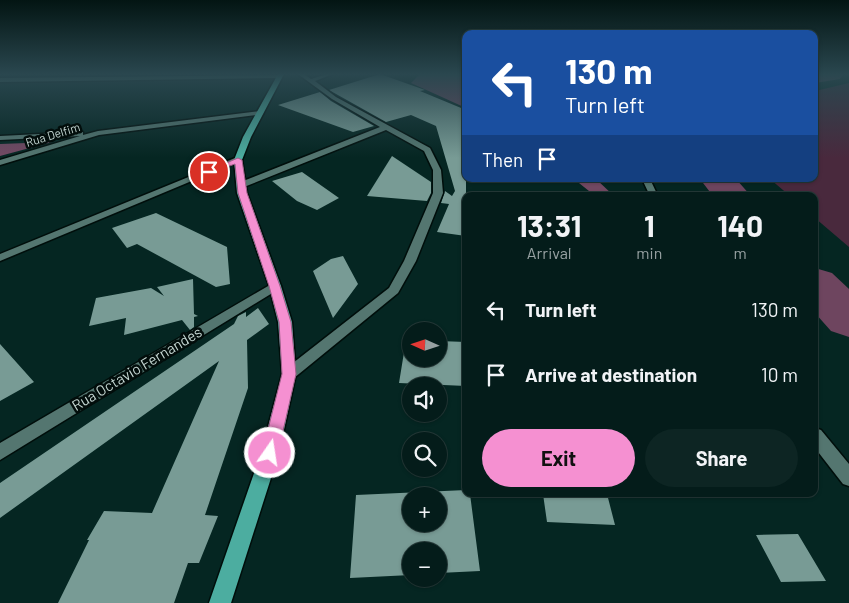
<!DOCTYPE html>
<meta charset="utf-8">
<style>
:root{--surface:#041c1a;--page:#0d2523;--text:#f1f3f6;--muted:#97a1a2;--line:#253a39;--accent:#f590d1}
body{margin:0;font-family:Barlow,sans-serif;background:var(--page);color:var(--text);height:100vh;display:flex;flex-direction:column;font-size:19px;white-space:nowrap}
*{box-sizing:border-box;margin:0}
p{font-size:16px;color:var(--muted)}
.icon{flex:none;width:28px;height:28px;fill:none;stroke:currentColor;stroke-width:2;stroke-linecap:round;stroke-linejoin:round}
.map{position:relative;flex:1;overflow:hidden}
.side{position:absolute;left:462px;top:192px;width:356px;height:305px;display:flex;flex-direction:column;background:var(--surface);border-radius:10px;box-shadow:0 1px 4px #0004,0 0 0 1px var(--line)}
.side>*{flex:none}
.guide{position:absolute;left:462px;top:30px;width:356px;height:152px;border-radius:10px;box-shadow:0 1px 4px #0004,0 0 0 1px var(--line);background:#1a4fa0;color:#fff;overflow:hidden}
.needle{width:32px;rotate:273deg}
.controls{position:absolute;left:402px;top:322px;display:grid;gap:10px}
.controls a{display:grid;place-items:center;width:45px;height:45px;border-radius:50%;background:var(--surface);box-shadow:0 1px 4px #0004,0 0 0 1px var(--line);font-size:25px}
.pin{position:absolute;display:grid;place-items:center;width:42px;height:42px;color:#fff;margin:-21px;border:2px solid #fff;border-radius:50%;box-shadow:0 1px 5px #0007}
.me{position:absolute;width:55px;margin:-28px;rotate:13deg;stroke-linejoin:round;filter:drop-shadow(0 0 4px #0008)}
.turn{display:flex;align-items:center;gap:18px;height:105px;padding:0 20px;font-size:22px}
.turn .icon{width:65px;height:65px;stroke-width:2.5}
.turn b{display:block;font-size:35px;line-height:42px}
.then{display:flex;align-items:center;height:48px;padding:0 20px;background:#0003;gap:10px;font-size:19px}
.eta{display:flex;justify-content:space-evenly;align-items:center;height:85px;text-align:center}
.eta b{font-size:30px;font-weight:700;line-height:35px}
.cta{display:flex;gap:10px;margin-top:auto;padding:10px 20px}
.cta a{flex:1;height:58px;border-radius:30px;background:var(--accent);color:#111;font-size:20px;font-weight:700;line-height:58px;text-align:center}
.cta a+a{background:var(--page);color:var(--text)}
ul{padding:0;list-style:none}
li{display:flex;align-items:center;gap:15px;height:65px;padding:0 20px}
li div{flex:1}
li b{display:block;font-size:19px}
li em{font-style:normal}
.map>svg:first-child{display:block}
.green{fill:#49293d}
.forest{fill:#734963}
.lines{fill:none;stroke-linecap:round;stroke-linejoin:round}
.river{fill:#6e455f;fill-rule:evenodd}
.building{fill:#789b95;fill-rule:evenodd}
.minor-casing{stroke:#000e0b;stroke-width:3}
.major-casing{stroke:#000e0b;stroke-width:3}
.minor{fill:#547670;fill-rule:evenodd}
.major{fill:#4cada0;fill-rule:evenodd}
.route{fill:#f590d1;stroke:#9f5e88}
.labels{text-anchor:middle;stroke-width:5;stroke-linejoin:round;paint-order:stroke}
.far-street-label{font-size:12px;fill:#c4d6d2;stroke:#020d0b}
.street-label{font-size:15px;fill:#c4d6d2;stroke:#020d0b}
</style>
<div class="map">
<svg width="849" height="603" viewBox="0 0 849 603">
<rect width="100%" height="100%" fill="#052622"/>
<!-- green -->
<path class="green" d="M849 83V247L815 218V196H790L770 179H815V91Z"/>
<!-- forest -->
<path class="forest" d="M420 74H466V108L411 83Z
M52 142 0 156V144Z
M574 179H596L614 196H588L589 191Z"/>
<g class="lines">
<!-- river -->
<path class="river" d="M815 74H843L840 79 815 83Z
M700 179H736L751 196H713Z
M815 268 832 273 849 289V337L831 331 815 313Z"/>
</g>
<!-- building -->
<path class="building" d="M380 74 425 90 420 91 466 110V236L437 232 449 204 441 203 445 191 452 196 455 191 436 126 411 115 386 122 329 90Z
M320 92 331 101 374 126 353 132 278 105Z
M392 156 431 182V193L427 201 367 196Z
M302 172 339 198 317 210 297 201 272 181Z
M156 213 227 247 230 284 216 287 137 244 127 248 112 228Z
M343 256 358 284 333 318 313 271 331 259Z
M193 279 194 314 198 316 194 317V327L190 330 182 320 124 335 126 318 89 326 96 298 151 288 164 296 157 287Z
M258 308 269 324 247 340 248 388 205 515 218 516 199 563H188L174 603H58L89 540H87L104 511 152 513 219 361 0 518V483L234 324 238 316 246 312V317Z
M406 340H411V359H439V341L466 342V386L399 383Z
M0 344 34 382 0 401Z
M466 490V494H470L480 571 439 573V551H411V575L350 578 356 495ZM411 496H439V524H411Z
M543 494H607L615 525 547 522Z
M798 534 826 581 781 582 756 535Z"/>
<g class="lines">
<!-- minor casing -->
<g class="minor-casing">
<path id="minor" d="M298 74H304L311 79 327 74H333L315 81 336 97 430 148 441 170 443 193 416 261 398 293 294 378 289 380 284 378 282 374 284 370 389 288 404 261 433 193V170L424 151 386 130 244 187H238V183L380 127 332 99Z
M282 75 280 78 0 82V78Z
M261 111 263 112V114L99 135 0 165V160L80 136 0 140V136L80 132H83V135L98 131Z
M235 158 242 160 0 261V254Z
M642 179H650L658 196H650Z
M275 282 279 283 281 286 279 289 0 460V443Z
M815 428 821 430 849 464V486L843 484 815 448Z"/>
</g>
<!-- major casing -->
<g class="major-casing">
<path id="major" d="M278 74H284L251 137 242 160 247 193 281 286 292 322 296 374 279 453 231 603H209L261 453 282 374 278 322 269 286 237 193 234 160 243 137Z"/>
</g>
<!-- minor -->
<use href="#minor" class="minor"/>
<!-- major -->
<use href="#major" class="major"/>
</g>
<!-- sky -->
<linearGradient id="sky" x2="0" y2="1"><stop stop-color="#031513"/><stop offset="0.47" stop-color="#2a474f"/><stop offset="1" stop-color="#2a474f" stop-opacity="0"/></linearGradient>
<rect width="849" height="158" fill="url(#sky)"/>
<!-- route -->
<path class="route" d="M238 158 242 160 247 193 280 286 291 322 296 374 278 453 276 458 270 460 265 458 262 453 282 374 279 322 269 286 238 193 235 164 211 173 205 172Z"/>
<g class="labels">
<!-- far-street labels -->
<g class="far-street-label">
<text transform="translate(53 135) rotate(-17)" y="4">Rua Delfim</text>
</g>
<!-- street labels -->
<g class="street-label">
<text transform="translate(137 369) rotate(-31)" y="5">Rua Octavio Fernandes</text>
</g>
</g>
</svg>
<div class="controls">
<a><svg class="needle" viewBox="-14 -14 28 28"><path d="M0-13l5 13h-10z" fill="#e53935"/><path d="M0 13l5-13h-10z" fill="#97a1a2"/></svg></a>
<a><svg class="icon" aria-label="sound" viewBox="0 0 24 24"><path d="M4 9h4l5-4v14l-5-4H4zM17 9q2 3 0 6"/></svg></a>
<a><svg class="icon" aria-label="search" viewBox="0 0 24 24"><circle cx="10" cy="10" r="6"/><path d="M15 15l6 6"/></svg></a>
<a>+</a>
<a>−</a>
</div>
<div class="pin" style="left:209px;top:172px;background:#d93025"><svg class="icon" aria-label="arrive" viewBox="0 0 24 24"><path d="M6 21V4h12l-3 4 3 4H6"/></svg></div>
<svg class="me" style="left:270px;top:453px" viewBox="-20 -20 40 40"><circle r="17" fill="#f590d1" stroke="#fff" stroke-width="3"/><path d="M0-11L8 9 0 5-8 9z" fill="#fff"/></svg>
<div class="guide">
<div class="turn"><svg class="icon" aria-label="left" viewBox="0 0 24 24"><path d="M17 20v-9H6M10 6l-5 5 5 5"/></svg><div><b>130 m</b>Turn left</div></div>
<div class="then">Then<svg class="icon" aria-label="arrive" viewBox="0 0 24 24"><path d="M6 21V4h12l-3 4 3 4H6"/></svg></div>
</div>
<section class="side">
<div class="eta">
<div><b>13:31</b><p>Arrival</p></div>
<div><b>1</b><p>min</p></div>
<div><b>140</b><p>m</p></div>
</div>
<ul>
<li><svg class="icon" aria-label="left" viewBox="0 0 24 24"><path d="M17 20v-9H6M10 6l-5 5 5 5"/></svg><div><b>Turn left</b></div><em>130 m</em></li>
<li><svg class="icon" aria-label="arrive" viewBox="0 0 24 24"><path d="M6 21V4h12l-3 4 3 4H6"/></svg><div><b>Arrive at destination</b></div><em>10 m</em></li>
</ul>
<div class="cta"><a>Exit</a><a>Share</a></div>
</section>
</div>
